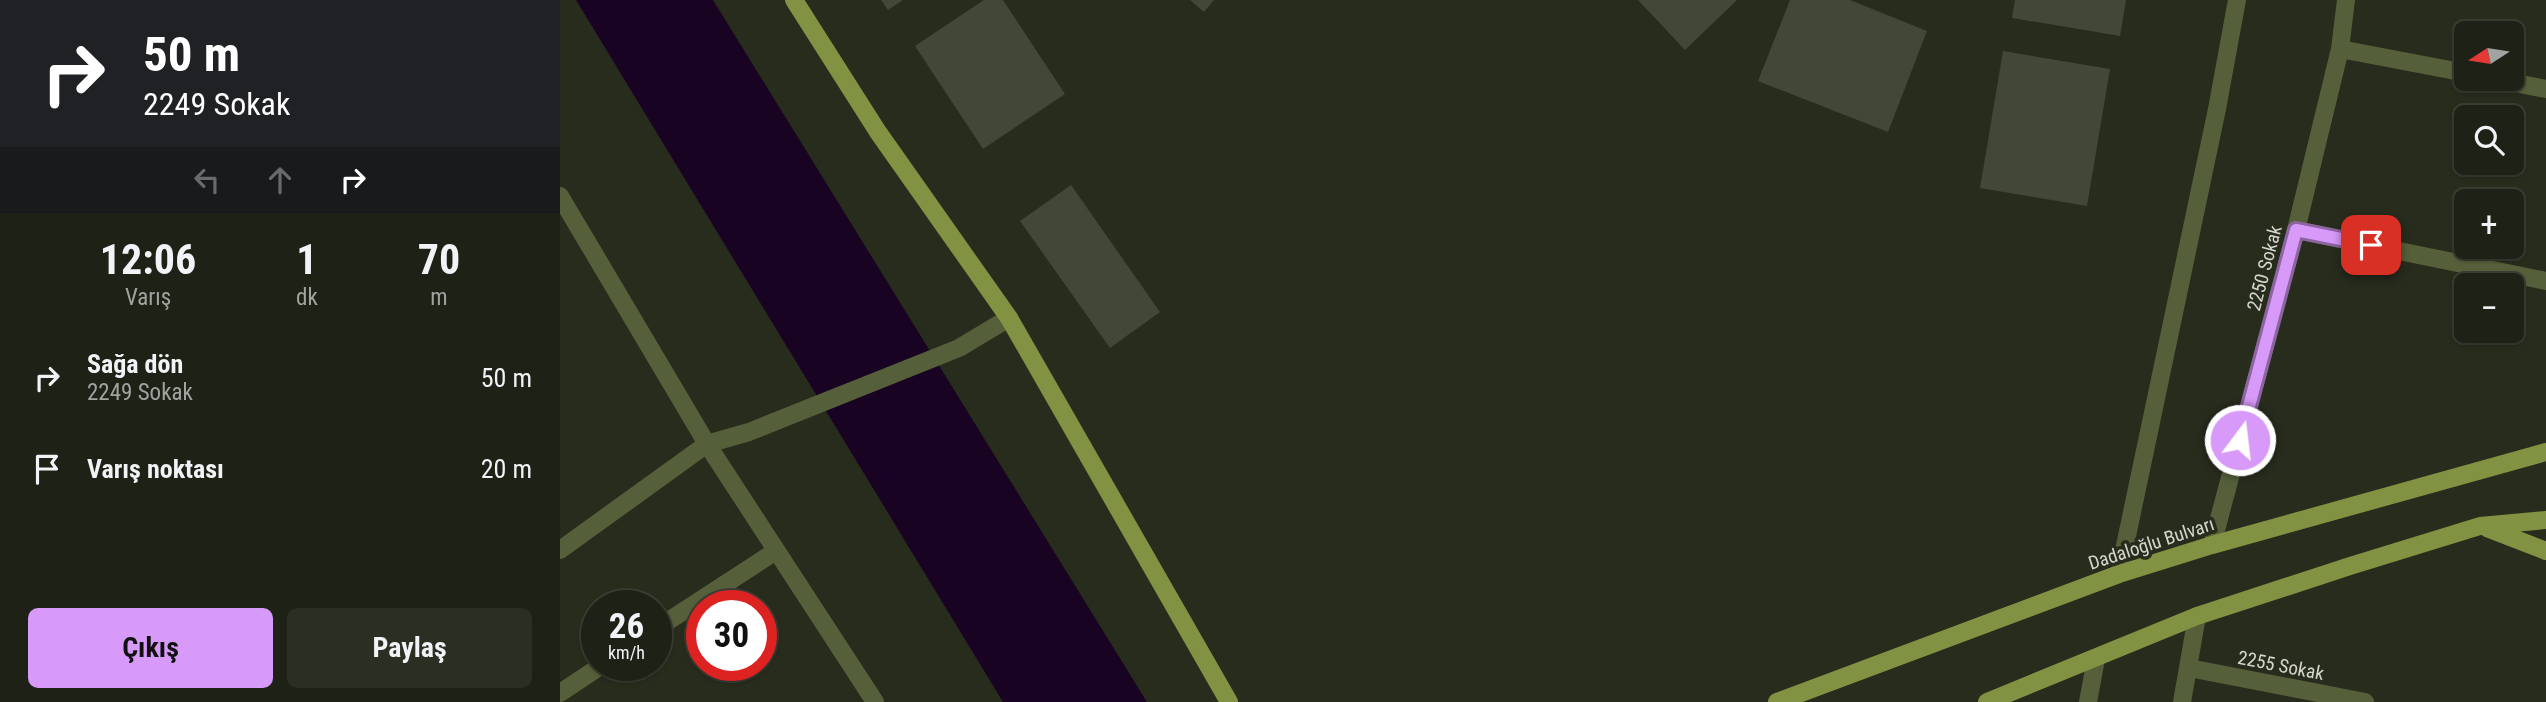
<!DOCTYPE html>
<html lang="tr">
<meta charset="utf-8">
<style>
:root{--surface:#1e2116;--page:#2b2e23;--text:#f1f3f6;--muted:#a1a3a1;--line:#3c3e35;--accent:#d89af8}
body{margin:0;font-family:"Roboto Condensed",sans-serif;background:var(--page);color:var(--text);height:100vh;display:flex;flex-direction:column;font-size:26px;white-space:nowrap}
*{box-sizing:border-box;margin:0}
p{font-size:23px;color:var(--muted)}
.icon{flex:none;width:38px;height:38px;fill:none;stroke:currentColor;stroke-width:2;stroke-linecap:round;stroke-linejoin:round}
.map{position:relative;flex:1;overflow:hidden}
.panel{display:flex;flex-direction:column;background:var(--surface);width:560px}
.panel>*{flex:none}
.guide{background:#202124;color:#fff;overflow:hidden}
.needle{width:46px;rotate:258deg}
.controls{position:absolute;left:1894px;top:21px;display:grid;gap:14px}
.controls a{display:grid;place-items:center;width:70px;height:70px;border-radius:10px;background:var(--surface);box-shadow:0 2px 5px #0004,0 0 0 2px var(--line);font-size:35px}
.speed{position:absolute;left:21px;top:590px;display:flex;gap:14px;font-size:35px;font-weight:700;text-align:center}
.speed>*{display:grid;place-content:center;width:91px;height:91px;border-radius:50%;background:var(--surface);box-shadow:0 2px 5px #0004,0 0 0 2px var(--line);line-height:1}
.speed small{font-size:18px;font-weight:400}
.speed .limit{border:10px solid #d22;background:#fff;color:#111}
.pin{position:absolute;display:grid;place-items:center;width:60px;height:60px;color:#fff;margin:-30px;border-radius:14px;box-shadow:0 4px 10px #0006}
.me{position:absolute;width:77px;margin:-38px;rotate:15deg;stroke-linejoin:round;filter:drop-shadow(0 0 5px #0008)}
.turn{display:flex;align-items:center;gap:24px;height:147px;padding:0 28px;font-size:32px}
.turn .icon{width:91px;height:91px;stroke-width:2.5}
.turn b{display:block;font-size:49px;line-height:60px}
.lanes{display:flex;align-items:center;height:66px;padding:0 28px;background:#0003;justify-content:center;gap:35px;direction:ltr}
.lanes .off{opacity:.35}
.eta{display:flex;justify-content:space-evenly;align-items:center;height:119px;text-align:center}
.eta b{font-size:42px;font-weight:700;line-height:49px}
.primary-button{display:flex;gap:14px;margin-top:auto;padding:14px 28px}
.primary-button a{flex:1;height:80px;border-radius:10px;background:var(--accent);color:#111;font-size:28px;font-weight:700;line-height:80px;text-align:center}
.primary-button a+a{background:var(--page);color:var(--text)}
ul{padding:0;list-style:none}
li{display:flex;align-items:center;gap:21px;height:91px;padding:0 28px}
li div{flex:1}
li b{display:block;font-size:26px}
li em{font-style:normal}
main{display:flex;flex:1;min-height:0}
.map>svg:first-child{display:block}
.water{fill:#180422}
.building{fill:#434738}
.lines{fill:none;stroke-linecap:round;stroke-linejoin:round}
.minor{stroke:#555f3a;stroke-width:18}
.major{stroke:#819243;stroke-width:18}
.route-casing{stroke:#8c64a1;stroke-width:18}
.route{stroke:#d89af8;stroke-width:12}
.labels{text-anchor:middle;stroke-width:7;stroke-linejoin:round;paint-order:stroke}
.street-label{font-size:19px;fill:#d5d7ce;stroke:#282c1d}
</style>
<main>
<section class="panel">
<div class="guide">
<div class="turn"><svg class="icon" aria-label="right" viewBox="0 0 24 24"><path d="M7 20v-9h11M14 6l5 5-5 5"/></svg><div><b>50 m</b>2249 Sokak</div></div>
<div class="lanes"><svg class="icon off" aria-label="left" viewBox="0 0 24 24"><path d="M17 20v-9H6M10 6l-5 5 5 5"/></svg><svg class="icon off" aria-label="ahead" viewBox="0 0 24 24"><path d="M12 20V5M6 11l6-6 6 6"/></svg><svg class="icon" aria-label="right" viewBox="0 0 24 24"><path d="M7 20v-9h11M14 6l5 5-5 5"/></svg></div>
</div>
<div class="eta">
<div><b>12:06</b><p>Varış</p></div>
<div><b>1</b><p>dk</p></div>
<div><b>70</b><p>m</p></div>
</div>
<ul>
<li><svg class="icon" aria-label="right" viewBox="0 0 24 24"><path d="M7 20v-9h11M14 6l5 5-5 5"/></svg><div><b>Sağa dön</b><p>2249 Sokak</p></div><em>50 m</em></li>
<li><svg class="icon" aria-label="arrive" viewBox="0 0 24 24"><path d="M6 21V4h12l-3 4 3 4H6"/></svg><div><b>Varış noktası</b></div><em>20 m</em></li>
</ul>
<div class="primary-button"><a>Çıkış</a><a>Paylaş</a></div>
</section>
<div class="map">
<svg width="1986" height="702" viewBox="0 0 1986 702">
<rect width="100%" height="100%" fill="#282c1d"/>
<!-- water -->
<path class="water" d="M16 0H153L587 702H443Z"/>
<!-- building -->
<path class="building" d="M321 0H343L328 10Z
M424 0H443L505 94 423 149 355 46Z
M630 0H654L644 12Z
M1078 0H1177L1125 50Z
M1230 0H1290L1367 31 1328 132 1198 81Z
M1455 0H1566L1560 36 1452 18Z
M1443 51 1550 69 1527 206 1420 188Z
M511 185 600 312 550 348 460 221Z"/>
<g class="lines">
<!-- minor -->
<path class="minor" d="M1780 49 1906 73
M1935 79 1986 89
M0 196 147 444 315 702
M1736 230 1986 281
M1652 545 1736 230 1780 49 1786 0
M0 550 147 444 189 432 399 348 449 318
M1559 574 1657 109 1677 0
M96 629 216 551
M1629 668 1805 702
M0 693 42 665
M1528 702 1536 659
M1622 702 1637 616"/>
<!-- major -->
<path class="major" d="M234 0 318 132 449 318 669 702
M1927 528 1986 551
M1217 702 1559 574 1652 545 1986 452
M1427 702 1637 616 1790 566 1920 526 1986 520"/>
</g>
<g class="lines">
<!-- route casing -->
<g class="route-casing">
<path id="route" d="M1680 440 1736 230 1811 245"/>
</g>
<!-- route -->
<use href="#route" class="route"/>
</g>
<g class="labels">
<!-- street labels -->
<g class="street-label">
<text transform="translate(1704 268) rotate(-75)" y="7">2250 Sokak</text>
<text transform="translate(1591 543) rotate(-18)" y="7">Dadaloğlu Bulvarı</text>
<text transform="translate(1721 665) rotate(11)" y="7">2255 Sokak</text>
</g>
</g>
</svg>
<div class="controls">
<a><svg class="needle" viewBox="-14 -14 28 28"><path d="M0-13l5 13h-10z" fill="#e53935"/><path d="M0 13l5-13h-10z" fill="#a1a3a1"/></svg></a>
<a><svg class="icon" aria-label="search" viewBox="0 0 24 24"><circle cx="10" cy="10" r="6"/><path d="M15 15l6 6"/></svg></a>
<a>+</a>
<a>−</a>
</div>
<div class="speed"><div>26<small>km/h</small></div><div class="limit">30</div></div>
<div class="pin" style="left:1811px;top:245px;background:#d93025"><svg class="icon" aria-label="arrive" viewBox="0 0 24 24"><path d="M6 21V4h12l-3 4 3 4H6"/></svg></div>
<svg class="me" style="left:1680px;top:440px" viewBox="-20 -20 40 40"><circle r="17" fill="#d89af8" stroke="#fff" stroke-width="3"/><path d="M0-11L8 9 0 5-8 9z" fill="#fff"/></svg>
</div>
</main>
